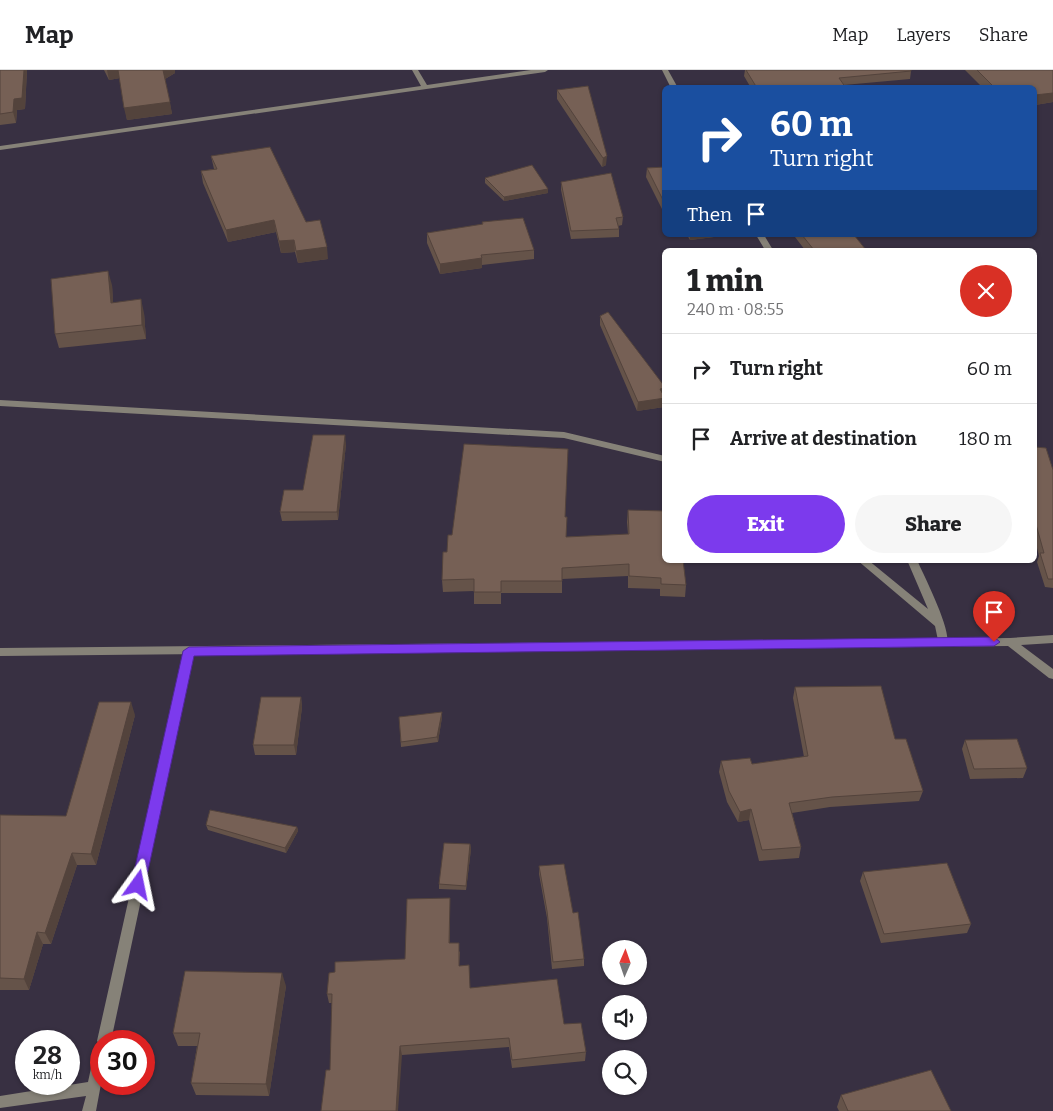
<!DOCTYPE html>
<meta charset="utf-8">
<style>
:root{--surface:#fff;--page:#f6f6f6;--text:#202124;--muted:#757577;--line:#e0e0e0;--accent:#7c3aed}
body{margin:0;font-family:Bitter,serif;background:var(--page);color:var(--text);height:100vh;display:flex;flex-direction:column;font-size:19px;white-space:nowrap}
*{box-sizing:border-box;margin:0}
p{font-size:16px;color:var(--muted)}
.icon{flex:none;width:28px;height:28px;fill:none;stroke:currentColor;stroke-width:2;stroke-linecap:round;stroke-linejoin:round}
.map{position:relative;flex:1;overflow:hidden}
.panel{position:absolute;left:662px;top:178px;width:375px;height:315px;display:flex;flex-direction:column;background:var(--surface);border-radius:8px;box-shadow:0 1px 4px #0004}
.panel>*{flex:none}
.guide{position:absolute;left:662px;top:15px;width:375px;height:152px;border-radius:8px;box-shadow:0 1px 4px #0004;background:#1a4fa0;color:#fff;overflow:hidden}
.needle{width:32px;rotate:2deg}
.tools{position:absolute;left:602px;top:870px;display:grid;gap:10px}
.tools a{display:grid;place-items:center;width:45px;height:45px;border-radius:50%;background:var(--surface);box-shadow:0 1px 4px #0004;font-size:25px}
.speed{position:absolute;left:15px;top:960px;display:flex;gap:10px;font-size:25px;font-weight:700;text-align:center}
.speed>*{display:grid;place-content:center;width:65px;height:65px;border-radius:50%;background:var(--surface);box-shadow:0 1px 4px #0004;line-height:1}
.speed small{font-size:12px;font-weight:400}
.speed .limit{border:8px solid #d22;background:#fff;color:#111}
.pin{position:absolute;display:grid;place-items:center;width:42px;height:42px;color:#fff;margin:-51px -21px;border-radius:50% 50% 50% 0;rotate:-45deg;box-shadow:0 0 5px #0007}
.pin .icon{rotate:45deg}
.me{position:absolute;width:55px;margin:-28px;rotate:12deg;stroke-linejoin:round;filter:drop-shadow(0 0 4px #0008)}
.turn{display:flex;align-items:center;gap:18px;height:105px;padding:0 25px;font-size:22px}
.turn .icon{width:65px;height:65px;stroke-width:2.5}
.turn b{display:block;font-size:35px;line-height:42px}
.then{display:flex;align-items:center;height:48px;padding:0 25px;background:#0003;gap:10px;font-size:19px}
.round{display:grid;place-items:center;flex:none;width:52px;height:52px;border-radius:26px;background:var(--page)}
.head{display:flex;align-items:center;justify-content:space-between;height:85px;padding:0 25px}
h1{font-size:30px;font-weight:800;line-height:38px}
.button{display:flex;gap:10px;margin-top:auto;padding:10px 25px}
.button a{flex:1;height:58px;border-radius:30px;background:var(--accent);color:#fff;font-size:20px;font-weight:800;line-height:58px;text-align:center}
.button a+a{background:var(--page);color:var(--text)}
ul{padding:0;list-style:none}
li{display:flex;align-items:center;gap:15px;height:70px;padding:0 25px;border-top:1px solid var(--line)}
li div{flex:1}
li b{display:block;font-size:19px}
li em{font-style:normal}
header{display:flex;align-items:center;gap:30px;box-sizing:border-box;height:70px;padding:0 25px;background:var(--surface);border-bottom:1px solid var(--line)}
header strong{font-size:24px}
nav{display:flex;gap:28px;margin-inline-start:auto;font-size:18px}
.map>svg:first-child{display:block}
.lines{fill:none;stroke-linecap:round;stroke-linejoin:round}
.minor{fill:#868278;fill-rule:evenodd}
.tertiary{fill:#868278;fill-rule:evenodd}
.wall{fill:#655349}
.shaded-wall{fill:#53433c}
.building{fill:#766055;stroke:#53433c}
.route{fill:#7c3aed;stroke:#51269a}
</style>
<header>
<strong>Map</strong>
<nav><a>Map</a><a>Layers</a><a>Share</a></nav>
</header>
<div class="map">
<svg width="1053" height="1041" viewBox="0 0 1053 1041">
<rect width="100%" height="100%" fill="#383042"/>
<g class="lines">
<!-- minor -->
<path class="minor" d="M412 0H418L427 15 531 0H548L545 2 0 80V76L421 16Z
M662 0H668L678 18H671Z
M756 165H764L773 180H765Z
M0 330 564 362 665 386V392L564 368 0 336Z
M857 490H868L928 539 907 490H917C924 506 952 560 947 575H939L935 556Z
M189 577 193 578 194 581 111 971H101V976L97 971 184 581 185 578Z
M101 978V1014L96 1041H82L86 1026 0 1038V1026L88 1012 94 984 96 980Z"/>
<!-- tertiary -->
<path class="tertiary" d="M1053 565V573L1021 575 1053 599V609L1049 608 1008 576 0 586V578L1010 568Z"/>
</g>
<!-- wall -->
<path class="wall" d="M0 0H27L25 39 17 40 16 53 0 55Z
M104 0H175V3L165 9 172 44 127 50 120 8 109 10Z
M745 0H911V1L910 9 844 15 846 18H751L744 6Z
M965 0H1053V32L1035 35V18H983Z
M588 16 606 95 602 97 557 29V20Z
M211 86 306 152 328 189 298 193 295 182 281 183 276 162 228 172 203 113 201 101 214 99Z
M665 97V138L662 139 646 107 647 98Z
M485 108 548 123 504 131 485 113Z
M561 112 623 147 622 155 618 156 619 159V167L571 169 561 120Z
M482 152 534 180V189L482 195V198L440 204 427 173V163L482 155Z
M687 165H730L690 170Z
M796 165H854L866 180H805L795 167Z
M112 215 113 233 144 243 146 269 59 278 55 264Z
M600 246 665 327H664V337L637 341 600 255Z
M346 374 338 450 282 451 280 442 303 420Z
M1035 377 1053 400V518L1045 517 1037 492 1039 486 1035 470Z
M628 440 686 515 685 527 660 526V519L628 518V506L562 509V523H501V534H474V521L443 522 442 510 447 482 452 465 566 467 628 464 627 452Z
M795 617 895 669 923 721 919 731 830 737 792 743 801 777 799 788 759 791 749 750 738 752 727 732 719 702 721 691 752 694 804 687 793 628Z
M301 627 302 637 296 685H255L253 675Z
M442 642V647L438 672 401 677 399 647Z
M135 645 96 795H77L51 874H43L29 920H0V745L66 746Z
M965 670 1027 698 1023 708 970 709 962 679Z
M206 755 297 757 298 761 286 783 208 760Z
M470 774 471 779 466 820 439 819V814Z
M539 796 573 843 584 889V896L552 899 547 848 539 804Z
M863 802 971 854 967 863 881 873 860 811Z
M450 828V873L460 882 459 896 470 918 564 954 586 982 585 991 512 998 509 977 402 985 330 1000 332 933H329L327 924 335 902 405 889Z
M286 916 269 1026 196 1025 191 1013 197 976H178L173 963Z
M841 1025 951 1041H839L837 1037Z"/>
<!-- shaded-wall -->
<path class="shaded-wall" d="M24 0H27L25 39 17 40 16 53 13 42 14 29Z
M107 0H118L120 8 109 10Z
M163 0H175V3L165 9Z
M1053 23V32L1035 35V25Z
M170 32 172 44 127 50 124 38Z
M607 86 606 95 602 97 603 88Z
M548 119V123L504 131V127Z
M274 150 276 162 228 172 226 160Z
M690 165H730L690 170Z
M294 170 295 182 281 183 279 171Z
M327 177 328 189 298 193 296 181Z
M482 188V198L440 204V194Z
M108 201 112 215 114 247 111 233Z
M141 229 144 243 146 269 142 255Z
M665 318V327L660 328V319Z
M665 328 664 337 637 341 638 332Z
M345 365 346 374 338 450 337 442Z
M301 627 302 637 296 685 294 675Z
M131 632 135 645 96 795 91 784Z
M442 642V647L438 672 437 667Z
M751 739 749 750 738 752 740 742Z
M297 757 298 761 286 783 285 778Z
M470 774 471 779 466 820V816Z
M72 783 77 795 51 874 45 863Z
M450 828V882L449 873Z
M37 862 43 874 29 920 24 909Z
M282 903 286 916 269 1026 266 1014Z
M400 976 402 985 398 1041H396Z"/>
<!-- building -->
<path class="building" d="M0 0H24L22 28 14 29 13 42 0 44Z
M118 0H163L170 32 124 38Z
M746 0H911V1L839 8 846 18H757Z
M977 0H1053V23L1035 25V18H1008L1007 17 995 18Z
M588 16 607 86 603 88 557 20Z
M270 77 306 152 320 150 327 177 296 181 294 170 279 171 274 150 226 160 201 101 217 99 211 86Z
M532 95 548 119 504 127 485 108Z
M665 97V130H663L647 98Z
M611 103 623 147 616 148 619 159 571 161 561 112Z
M523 148 534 180 481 185 482 188 440 194 427 163 483 154 482 152Z
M802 165H854L866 180H814Z
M108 201 111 233 141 229 142 255 55 264 51 209Z
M608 242 665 317V318L660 319 665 328 638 332 600 246Z
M313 365H345L337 442H280L284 420H303Z
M464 374 568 379 565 447H567L566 467 629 464 628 440 665 441V490H683L686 515 661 514V508L629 506V494L562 498V511H501V522H474V509L442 510 443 482H447L448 465H452Z
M1035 377 1046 378 1053 400V509H1048L1040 483H1044L1035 451Z
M881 616 895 669H906L923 721 832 727 789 733 801 777 762 780 751 739 740 742 729 721 721 691 750 688 752 694 808 686 795 617Z
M261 627H301L294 675H253Z
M99 632H131L91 784 72 783 45 863 37 862 24 909 0 908V745L66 746Z
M442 642 437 667 401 672 399 647Z
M1017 669 1027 698 974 699 965 670Z
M210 740 297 757 285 778 206 755Z
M444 773 470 774 466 816 439 814Z
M947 793 971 854 884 864 863 802Z
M564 794 573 843 578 842 584 889 553 892 547 841 539 796Z
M450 828 449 873H459V896L469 895 470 918 557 909 564 954 581 953 586 982 512 990 509 968 400 976 396 1041H321L326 1000H330L332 924H327L329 903 335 902V892L405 889 407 829Z
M185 901 282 903 266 1014 191 1013 200 963H173Z
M931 1000 951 1041H848L841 1025Z"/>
<!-- route -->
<path class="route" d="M994 567 1000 572 994 576 194 586 145 815 143 819H133L131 815 183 581 189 577Z"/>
</svg>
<div class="tools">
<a><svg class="needle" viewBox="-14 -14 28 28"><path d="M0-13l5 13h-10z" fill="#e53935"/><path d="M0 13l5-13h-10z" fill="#757577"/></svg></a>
<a><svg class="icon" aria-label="sound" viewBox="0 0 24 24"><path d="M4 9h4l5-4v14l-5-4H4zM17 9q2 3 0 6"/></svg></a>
<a><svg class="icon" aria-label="search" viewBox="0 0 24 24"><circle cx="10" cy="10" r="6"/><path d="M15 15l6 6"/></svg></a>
</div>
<div class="speed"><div>28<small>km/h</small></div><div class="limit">30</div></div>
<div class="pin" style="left:994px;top:572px;background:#d93025"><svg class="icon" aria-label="arrive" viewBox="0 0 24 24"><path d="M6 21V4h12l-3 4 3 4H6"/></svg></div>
<svg class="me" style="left:138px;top:815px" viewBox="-20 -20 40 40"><path d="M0-17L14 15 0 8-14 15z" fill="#7c3aed" stroke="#fff" stroke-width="4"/></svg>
<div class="guide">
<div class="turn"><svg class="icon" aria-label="right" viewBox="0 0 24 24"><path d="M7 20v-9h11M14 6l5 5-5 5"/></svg><div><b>60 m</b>Turn right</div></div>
<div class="then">Then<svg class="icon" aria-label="arrive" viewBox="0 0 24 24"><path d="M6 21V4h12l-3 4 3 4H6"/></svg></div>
</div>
<section class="panel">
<div class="head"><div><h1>1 min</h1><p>240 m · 08:55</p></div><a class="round" style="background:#d93025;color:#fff"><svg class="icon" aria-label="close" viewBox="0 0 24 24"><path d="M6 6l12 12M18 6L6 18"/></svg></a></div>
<ul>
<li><svg class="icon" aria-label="right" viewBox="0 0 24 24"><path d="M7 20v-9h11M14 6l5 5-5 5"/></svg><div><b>Turn right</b></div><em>60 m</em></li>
<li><svg class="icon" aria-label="arrive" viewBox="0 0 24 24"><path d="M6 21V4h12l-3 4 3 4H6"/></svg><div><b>Arrive at destination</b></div><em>180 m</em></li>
</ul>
<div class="button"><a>Exit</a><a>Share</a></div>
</section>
</div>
